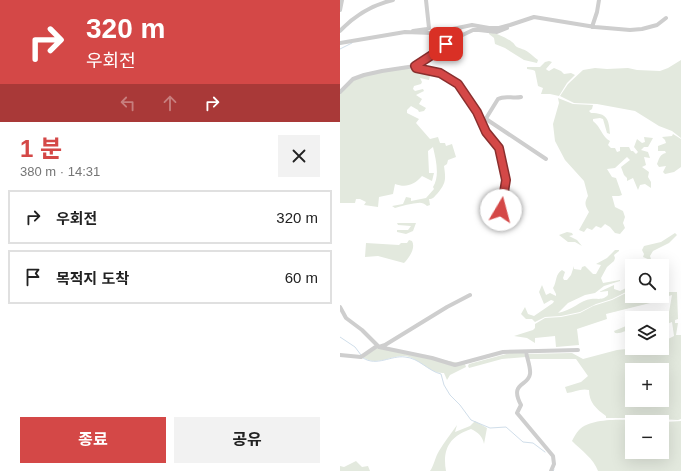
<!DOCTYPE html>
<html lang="ko">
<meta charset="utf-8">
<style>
:root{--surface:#fff;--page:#f2f2f2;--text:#222;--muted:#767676;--line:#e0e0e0;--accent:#d44847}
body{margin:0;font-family:Arial,"Noto Sans KR",sans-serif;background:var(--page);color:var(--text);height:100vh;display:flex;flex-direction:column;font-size:15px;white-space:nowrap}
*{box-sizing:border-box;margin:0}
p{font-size:13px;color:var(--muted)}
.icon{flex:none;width:22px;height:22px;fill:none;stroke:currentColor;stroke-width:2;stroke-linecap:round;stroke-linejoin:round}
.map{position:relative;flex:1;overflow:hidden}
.drawer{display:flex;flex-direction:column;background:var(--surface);width:340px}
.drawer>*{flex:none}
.guide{background:#d44847;color:#fff;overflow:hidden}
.controls{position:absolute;left:285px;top:259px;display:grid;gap:8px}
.controls a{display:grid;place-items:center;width:44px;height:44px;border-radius:0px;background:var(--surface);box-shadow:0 4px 16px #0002;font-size:20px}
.pin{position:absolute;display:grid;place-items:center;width:34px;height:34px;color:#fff;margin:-17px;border-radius:8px;box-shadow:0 2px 6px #0006}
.me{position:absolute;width:44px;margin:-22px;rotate:8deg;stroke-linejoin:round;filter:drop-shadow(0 0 3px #0008)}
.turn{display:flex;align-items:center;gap:14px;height:84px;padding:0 20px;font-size:18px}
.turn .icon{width:52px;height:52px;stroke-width:2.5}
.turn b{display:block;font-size:28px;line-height:34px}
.lanes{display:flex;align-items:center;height:38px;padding:0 20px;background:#0003;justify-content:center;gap:20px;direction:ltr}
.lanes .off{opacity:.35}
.round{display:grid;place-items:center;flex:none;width:42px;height:42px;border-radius:0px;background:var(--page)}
.summary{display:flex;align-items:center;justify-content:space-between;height:68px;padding:0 20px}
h1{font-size:24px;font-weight:700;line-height:30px;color:var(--accent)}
.primary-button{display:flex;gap:8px;margin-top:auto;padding:8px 20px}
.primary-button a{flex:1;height:46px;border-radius:0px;background:var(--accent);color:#fff;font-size:16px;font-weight:700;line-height:46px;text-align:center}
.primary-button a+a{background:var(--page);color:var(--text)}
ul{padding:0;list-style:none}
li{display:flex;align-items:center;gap:12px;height:54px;margin:0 8px 6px;padding:0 12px;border:2px solid var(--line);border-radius:0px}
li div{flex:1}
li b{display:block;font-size:15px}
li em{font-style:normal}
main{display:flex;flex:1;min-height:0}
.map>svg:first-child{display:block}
.green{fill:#e3e9de;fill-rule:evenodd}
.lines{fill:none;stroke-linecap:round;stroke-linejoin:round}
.stream{stroke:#d0deea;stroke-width:1}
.street{stroke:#cecece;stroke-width:4}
.route-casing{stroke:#8a2f2e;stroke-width:10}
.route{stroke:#d44847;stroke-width:7}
</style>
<main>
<section class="drawer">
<div class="guide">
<div class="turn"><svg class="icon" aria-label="right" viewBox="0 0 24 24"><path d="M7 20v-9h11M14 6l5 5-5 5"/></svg><div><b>320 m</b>우회전</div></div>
<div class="lanes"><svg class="icon off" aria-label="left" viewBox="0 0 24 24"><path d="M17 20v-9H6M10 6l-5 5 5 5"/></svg><svg class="icon off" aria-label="ahead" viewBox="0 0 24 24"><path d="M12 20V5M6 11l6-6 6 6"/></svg><svg class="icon" aria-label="right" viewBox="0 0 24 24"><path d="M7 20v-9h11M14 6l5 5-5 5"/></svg></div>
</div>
<div class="summary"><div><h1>1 분</h1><p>380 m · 14:31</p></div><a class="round"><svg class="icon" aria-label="close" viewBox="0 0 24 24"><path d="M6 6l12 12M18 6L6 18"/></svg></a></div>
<ul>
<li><svg class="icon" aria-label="right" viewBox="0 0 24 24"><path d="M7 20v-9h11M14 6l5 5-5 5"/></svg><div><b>우회전</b></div><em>320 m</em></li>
<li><svg class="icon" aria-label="arrive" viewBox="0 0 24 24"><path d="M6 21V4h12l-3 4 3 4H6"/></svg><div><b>목적지 도착</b></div><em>60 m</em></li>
</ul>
<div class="primary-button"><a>종료</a><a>공유</a></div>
</section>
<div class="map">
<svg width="341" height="471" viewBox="0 0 341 471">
<rect width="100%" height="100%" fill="#fff"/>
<!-- green -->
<path class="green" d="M149 32C156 33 167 38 172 42 174 43 175 46 177 47 179 48 186 50 188 52 192 55 194 57 198 60L197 63 184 60 165 48 155 44 154 38 149 34Z
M341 60V138L332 131 319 126 295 111 257 104 234 103 220 96 228 84 243 70 255 68 267 69 288 68 297 70 320 71 328 68Z
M209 61 212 62 206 69 207 70 209 71 214 68 221 71 224 74 231 73 235 75 227 83 219 96 210 94H201L203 88 198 86 195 71 193 70 187 69V67H200L205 62Z
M75 68 91 72 89 80 80 78 82 82 81 84 74 86 73 89 75 91 83 89 84 91 76 95 82 99 79 104 86 108 84 111 79 112 78 110 71 106 67 110V113L79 119 76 123 90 139 98 137 100 143H105L106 146 112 144 116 157 108 160 107 164 104 166C106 180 106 183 97 194 94 197 93 199 89 199L90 205 87 206C82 201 78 203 71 204 65 205 61 206 55 208L52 206 63 204 66 197 71 198V201L86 198 94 189 93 187C100 176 96 160 93 147L88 151 89 173H94L92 181 82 176C74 185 66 188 55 184L53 194 39 197 38 207 24 205 26 202 20 199H16L15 203H0V93C5 89 10 82 16 79 32 70 57 70 75 68Z
M218 98 233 104 253 105 252 109 249 111 251 113C267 113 269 119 270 134L267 133 263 119 260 118 253 119V121C261 127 262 137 270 141L268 145 271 148H275L277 152 280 151V147H289L291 151H293L296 154 298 152 294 147 297 139 302 143 305 142 304 137 313 138 308 147H304L301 150 308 152 310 158 304 157 306 165 302 167 309 172 308 177 311 182V188L305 184 300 185 298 190 293 178 287 181V178L284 175 281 167 290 160 287 157 275 168 267 169 272 177 276 178 282 195 279 196H272L275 207 283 211 285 217 283 223 285 228 280 234 275 233 270 227 265 224 261 228 256 226 252 230 247 228 244 232 239 230 249 212C245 205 244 203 248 196L244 181 225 160 215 141 213 124 219 103Z
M333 134 341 139V167L334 172 325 174 323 172 326 166 319 167 317 164C319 159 320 154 326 153L325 151H318V146L326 143 325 140 322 137 332 136Z
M57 223H76L73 231 66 234 57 232V230H68L71 226 58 225Z
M227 232 232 233 233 235 229 236 237 240 242 246 235 242H228L219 235Z
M335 233 337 235 329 243 313 251 310 256 311 259 310 260 303 257 304 254 302 250 304 246 321 242Z
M69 240 72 241C76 248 69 258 64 263L38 256 25 257 26 243 59 245 61 243H67Z
M275 250H279V251L274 255 275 258 274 261 267 267 261 278 263 283 280 280V281L264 286 255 293 245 295 228 303 218 313C231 311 241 300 251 299 258 298 262 301 268 295V291L259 292 274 285V289L280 291 286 288 288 291 272 299 256 304 240 312 221 316 205 317 195 322 192 319H186L181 314 185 307 188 314 194 316 213 303 214 301 211 300 204 304 199 292 202 285 206 295 210 293 216 296V294L213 288C217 282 215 274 222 270L225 272 223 278 224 280H227L231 275 234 266V269L241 270 242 267 245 266 253 274H256L261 265 256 264 267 258Z
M292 290V296H322V292H337L338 319 335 320V323H338L336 335H341V419L338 420 302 418H266V416C256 409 249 402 249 390 241 388 235 392 227 393L225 387 241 382 248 376 236 359H189L187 354 232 353 243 359 277 350 296 348H322V342L334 336 332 322 322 326V318H313L318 315 329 312 332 295 316 300 314 302 266 314 267 319 237 329 239 345 216 347 215 336 195 338V343L187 338 174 336 193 330 195 328V324L205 318 221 317 240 313 253 306 272 300ZM292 370H322V400H292Z
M286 326H292V330C285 330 281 334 275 333L274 331Z
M36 348 125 364 126 367 110 375 107 380 104 373C90 374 79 358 65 356 51 355 35 367 23 357Z
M170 353H184L186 357 162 359 129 368 128 366 129 364Z
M302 420 326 422 341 421V471H258C254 459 241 450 232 441 234 437 236 433 239 430 251 417 285 420 302 420ZM292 422H322V452H292Z
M135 421 147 428 144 444C143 437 138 432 131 429 110 436 102 449 106 471H90C94 466 95 457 99 451 104 442 111 434 117 425L115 432 130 426Z
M16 461 22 467 28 466 30 471H0V466L4 467Z"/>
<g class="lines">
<!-- stream -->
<path class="stream" d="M0 49 12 43
M0 337 15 347 21 355
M23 358C37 367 51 355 65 357 79 358 88 371 101 374L104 385 110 395 120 405 131 420 150 428 166 427 183 442 193 443 205 452
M213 471 214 470"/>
<!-- street -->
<path class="street" d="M0 10 2 0
M252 27 257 12 259 0
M0 31C15 15 32 5 53 0
M73 31 87 29 89 28 86 0
M0 43 65 32 93 33 132 25 149 28H159L170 25 194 17 255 27 290 30 302 29 317 25 326 18
M75 66 76 68 100 73 118 84 134 107 146 132 159 147 166 180 161 210
M0 92 13 79 24 75 42 71 75 66 110 41 133 30H139L157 32 167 28
M146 119 206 159
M145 120 158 99C165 95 173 99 181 97
M0 307 6 318 22 330 39 347 45 345 107 307 130 295
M39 347 92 358 115 365 163 352 238 350
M186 352C187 358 191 368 190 374 188 387 169 382 181 405L177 413 213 456 214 464 211 471
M0 355 21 357 37 346"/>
</g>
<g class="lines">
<!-- route casing -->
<g class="route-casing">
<path id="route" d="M106 44 98 51 75 66 76 68 100 73 118 84 137 112 146 132 159 148 166 180 161 210"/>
</g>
<!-- route -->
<use href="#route" class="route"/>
</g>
</svg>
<div class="controls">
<a><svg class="icon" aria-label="search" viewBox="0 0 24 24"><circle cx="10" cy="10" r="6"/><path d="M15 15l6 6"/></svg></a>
<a><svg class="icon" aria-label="layers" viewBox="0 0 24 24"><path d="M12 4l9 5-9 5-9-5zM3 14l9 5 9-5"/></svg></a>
<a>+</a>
<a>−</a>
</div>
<div class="pin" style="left:106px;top:44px;background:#d93025"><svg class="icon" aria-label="arrive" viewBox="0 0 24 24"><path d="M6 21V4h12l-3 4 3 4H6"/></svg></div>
<svg class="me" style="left:161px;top:210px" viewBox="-20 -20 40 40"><circle r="19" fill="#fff"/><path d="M0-13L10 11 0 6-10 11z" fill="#d44847"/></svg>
</div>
</main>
